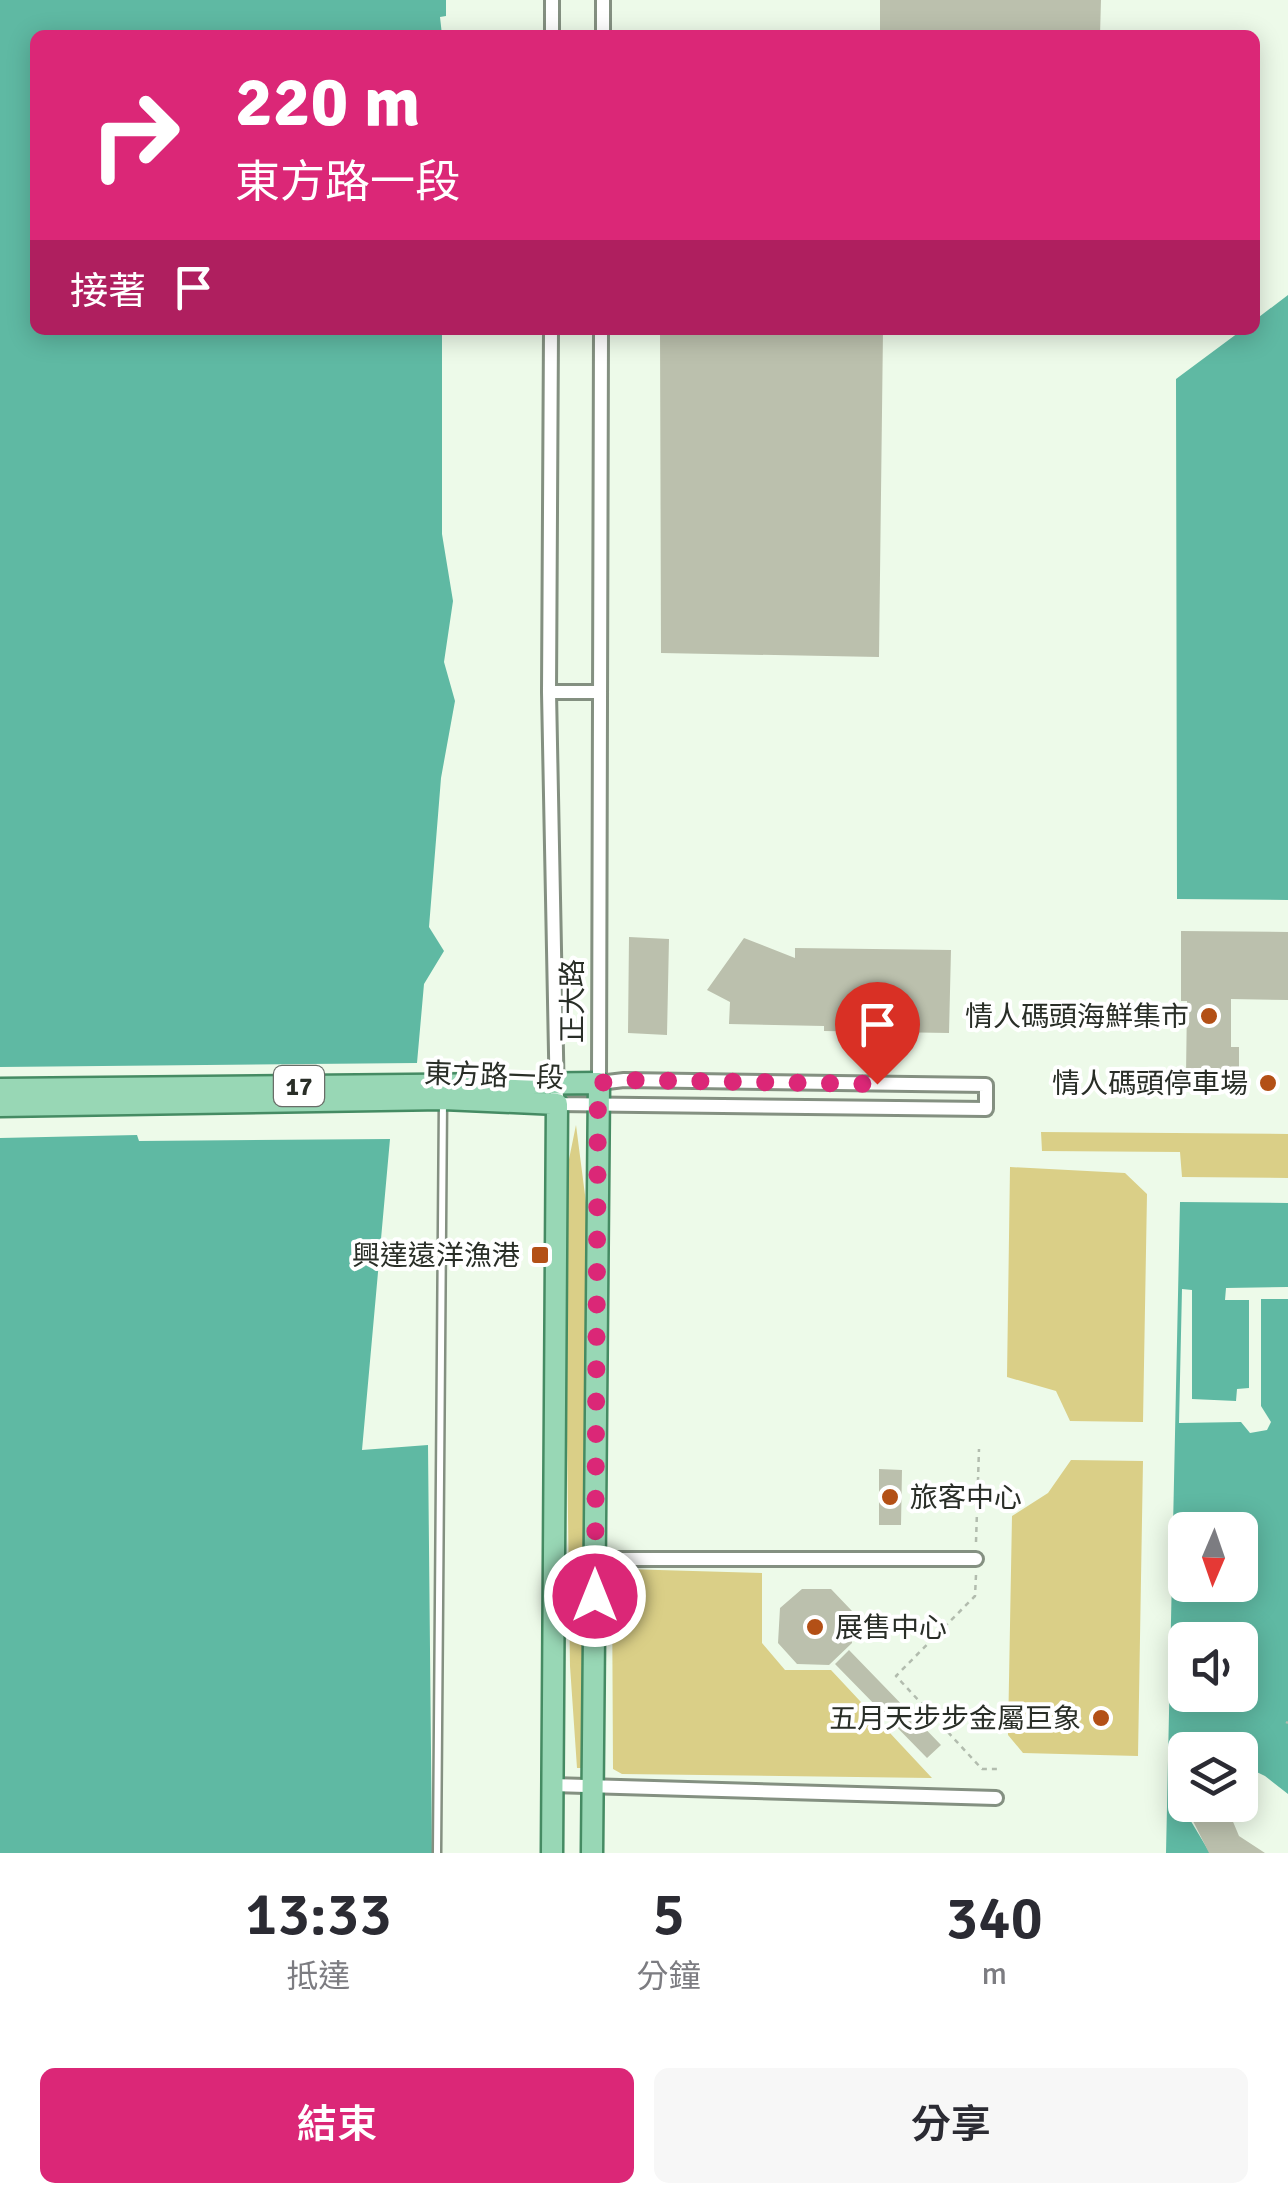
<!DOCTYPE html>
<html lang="zh-TW">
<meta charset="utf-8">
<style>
:root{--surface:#fff;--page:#f7f7f7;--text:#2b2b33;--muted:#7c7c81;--accent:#db2777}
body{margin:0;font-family:Signika,"Noto Sans TC",sans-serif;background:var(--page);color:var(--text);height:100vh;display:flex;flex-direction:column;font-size:38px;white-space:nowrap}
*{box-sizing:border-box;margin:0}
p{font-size:32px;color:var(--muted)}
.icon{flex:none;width:55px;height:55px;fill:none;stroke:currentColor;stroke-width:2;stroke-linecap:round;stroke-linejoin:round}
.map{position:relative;height:1853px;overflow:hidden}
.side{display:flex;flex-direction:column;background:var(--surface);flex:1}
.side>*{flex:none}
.guide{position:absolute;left:30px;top:30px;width:1230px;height:305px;border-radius:15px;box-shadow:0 5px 25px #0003;background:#db2777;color:#fff;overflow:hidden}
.needle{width:65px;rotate:182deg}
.controls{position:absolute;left:1168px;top:1512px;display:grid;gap:20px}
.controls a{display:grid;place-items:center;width:90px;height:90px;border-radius:15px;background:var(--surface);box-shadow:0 5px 25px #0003;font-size:50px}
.pin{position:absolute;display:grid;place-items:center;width:85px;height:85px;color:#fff;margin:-102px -42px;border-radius:50% 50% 50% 0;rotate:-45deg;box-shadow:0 0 10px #0007}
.pin .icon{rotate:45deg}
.me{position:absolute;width:110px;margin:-55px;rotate:0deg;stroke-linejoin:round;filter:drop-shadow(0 0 8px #0008)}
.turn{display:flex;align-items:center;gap:35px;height:210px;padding:0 40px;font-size:45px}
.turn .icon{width:130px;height:130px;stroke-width:2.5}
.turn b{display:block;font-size:70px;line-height:85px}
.then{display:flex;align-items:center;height:95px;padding:0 40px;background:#0003;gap:20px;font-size:38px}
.eta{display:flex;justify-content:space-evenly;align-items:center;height:170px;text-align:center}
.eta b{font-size:60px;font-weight:600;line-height:70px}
.primary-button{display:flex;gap:20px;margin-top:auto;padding:20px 40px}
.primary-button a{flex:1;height:115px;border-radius:15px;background:var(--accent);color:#fff;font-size:40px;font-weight:600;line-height:115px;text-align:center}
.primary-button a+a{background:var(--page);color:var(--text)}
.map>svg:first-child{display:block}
.green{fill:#dacf87}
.water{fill:#5fb9a3;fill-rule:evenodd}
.pier{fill:#edfae9}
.building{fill:#bbc0ad}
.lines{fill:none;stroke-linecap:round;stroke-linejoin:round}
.lane-casing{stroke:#849081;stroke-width:11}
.street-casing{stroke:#849081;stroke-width:18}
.primary-casing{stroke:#458b63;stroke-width:25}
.path{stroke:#b2bcae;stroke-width:2.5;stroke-dasharray:5 5;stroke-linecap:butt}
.lane{stroke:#fff;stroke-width:6}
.street{stroke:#fff;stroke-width:12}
.primary{stroke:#98d7b5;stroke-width:20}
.route{stroke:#db2777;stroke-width:18;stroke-dasharray:0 32.4}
.poi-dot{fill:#b35016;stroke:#fff;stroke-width:4}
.labels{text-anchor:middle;stroke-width:8;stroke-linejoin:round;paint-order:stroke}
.shield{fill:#fff;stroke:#696d68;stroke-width:2.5}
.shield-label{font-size:25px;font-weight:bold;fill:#292e27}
.street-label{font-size:28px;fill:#292e27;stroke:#fff}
.poi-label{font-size:28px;fill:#292e27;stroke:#fff;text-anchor:end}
</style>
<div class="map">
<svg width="1288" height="1853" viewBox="0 0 1288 1853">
<rect width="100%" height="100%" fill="#edfae9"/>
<!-- green -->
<path class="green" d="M576 1125 589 1226 584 1768H577L570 1666 564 1214 567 1169Z
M1041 1132 1288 1134V1178L1182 1177 1180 1152 1042 1151Z
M1010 1167 1125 1173 1147 1194 1143 1422 1070 1421 1056 1391 1007 1377Z
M1071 1460 1143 1461 1138 1756 1023 1753 1008 1735 1012 1516 1048 1493Z
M624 1569 762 1573V1643L785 1670H831L932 1778 622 1774 613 1769 612 1580Z"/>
<!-- water -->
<path class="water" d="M0 0H446V16L440 17 442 35H35V330H442V534L453 601 444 662 455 701 441 778 429 927 444 951 424 984 417 1063 0 1067Z
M1288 295V900L1177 899 1176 379 1242 330H1255V320Z
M137 1135 139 1141 390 1139 362 1450 428 1445 432 1853H0V1138Z
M1180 1202 1288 1203V1853H1166ZM1185 1530H1240V1585H1185ZM1185 1640H1240V1695H1185ZM1185 1750H1240V1805H1185Z"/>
<!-- pier -->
<path class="pier" d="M1288 1287V1299H1261V1406L1271 1422 1267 1430 1250 1433 1241 1422 1179 1423 1182 1289 1192 1290V1399L1236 1401 1237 1389 1249 1388V1300H1225L1226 1288Z
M1169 1749 1185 1751V1805H1240V1764L1265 1776 1288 1794V1853H1210L1189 1818 1179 1785 1180 1776 1168 1774Z"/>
<!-- building -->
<path class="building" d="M880 0H1101L1100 35H880Z
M660 330H883L879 657 661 653Z
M1181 931 1288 932V1000L1231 999V1047H1239V1076L1186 1075 1187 1001H1181Z
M629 937 669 939 667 1035 628 1033Z
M744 938 795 958V948L951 950 949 1033 824 1031V1026L729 1024 730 1002 707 990Z
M879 1469 902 1470 901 1525H879Z
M802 1589H831L852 1611V1643L829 1665 797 1664 778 1643 780 1608Z
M849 1650 941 1745 927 1758 835 1664Z
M1185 1805H1226L1239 1836 1265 1853H1209Z"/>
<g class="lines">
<!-- lane casing -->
<g class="lane-casing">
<path id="lane" d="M437 1853 443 1101"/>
</g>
<!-- street casing -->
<g class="street-casing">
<path id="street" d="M552 35V0
M603 35V0
M551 330 549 692 557 1104 986 1109V1085L624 1080 599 1083 601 330
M549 692H600
M595 1559H976
M552 1785 996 1798"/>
</g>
<!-- primary casing -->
<g class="primary-casing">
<path id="primary" d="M0 1089 599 1083 592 1853
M0 1106 443 1099 557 1104 552 1853"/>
</g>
<!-- path -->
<path class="path" d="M976 1542 979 1449
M976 1575 975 1596 896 1676 982 1769H997
M1286 1722 1288 1723"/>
<!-- lane -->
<use href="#lane" class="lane"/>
<!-- street -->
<use href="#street" class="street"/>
<!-- primary -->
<use href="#primary" class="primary"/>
</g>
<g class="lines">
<!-- route -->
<path class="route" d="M595 1596 598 1083 624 1080 877 1084"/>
</g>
<!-- markers -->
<g class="poi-dot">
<circle cx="1209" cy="1016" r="10"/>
<circle cx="1268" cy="1083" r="10"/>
<rect x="530" y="1245" width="20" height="20" rx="5"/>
<circle cx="890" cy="1497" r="10"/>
<circle cx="815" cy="1627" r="10"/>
<circle cx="1101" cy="1718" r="10"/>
</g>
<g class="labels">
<!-- shield labels -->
<rect class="shield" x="274" y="1066" width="50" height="40" rx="8"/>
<g class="shield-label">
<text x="299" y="1095">17</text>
</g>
<!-- street labels -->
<g class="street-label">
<text transform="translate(572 1001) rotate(-90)" y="10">正大路</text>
<text transform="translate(494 1075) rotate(2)" y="10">東方路一段</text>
</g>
<!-- poi labels -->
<g class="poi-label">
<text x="1189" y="1026">情人碼頭海鮮集市</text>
<text x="1248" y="1093">情人碼頭停車場</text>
<text x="520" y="1265">興達遠洋漁港</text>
<text x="910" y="1507" text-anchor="start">旅客中心</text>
<text x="835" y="1637" text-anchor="start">展售中心</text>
<text x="1081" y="1728">五月天步步金屬巨象</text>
</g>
</g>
</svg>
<div class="controls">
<a><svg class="needle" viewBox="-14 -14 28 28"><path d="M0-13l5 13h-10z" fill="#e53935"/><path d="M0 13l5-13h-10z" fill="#7c7c81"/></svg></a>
<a><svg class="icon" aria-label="sound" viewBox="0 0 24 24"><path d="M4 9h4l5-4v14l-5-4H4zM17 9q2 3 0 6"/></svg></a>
<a><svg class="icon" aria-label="layers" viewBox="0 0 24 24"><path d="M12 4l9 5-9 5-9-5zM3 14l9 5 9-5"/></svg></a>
</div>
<div class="pin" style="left:877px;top:1084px;background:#d93025"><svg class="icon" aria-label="arrive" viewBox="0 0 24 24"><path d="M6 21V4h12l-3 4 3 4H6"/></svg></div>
<svg class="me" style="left:595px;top:1596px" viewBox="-20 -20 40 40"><circle r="17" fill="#db2777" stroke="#fff" stroke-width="3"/><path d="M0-11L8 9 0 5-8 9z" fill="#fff"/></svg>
<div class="guide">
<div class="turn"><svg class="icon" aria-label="right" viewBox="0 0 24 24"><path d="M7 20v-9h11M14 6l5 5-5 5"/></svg><div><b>220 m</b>東方路一段</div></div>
<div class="then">接著<svg class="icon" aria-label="arrive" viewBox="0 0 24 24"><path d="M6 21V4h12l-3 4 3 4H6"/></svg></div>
</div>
</div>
<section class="side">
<div class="eta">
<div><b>13:33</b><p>抵達</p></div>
<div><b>5</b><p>分鐘</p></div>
<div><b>340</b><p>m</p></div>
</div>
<div class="primary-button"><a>結束</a><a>分享</a></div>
</section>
